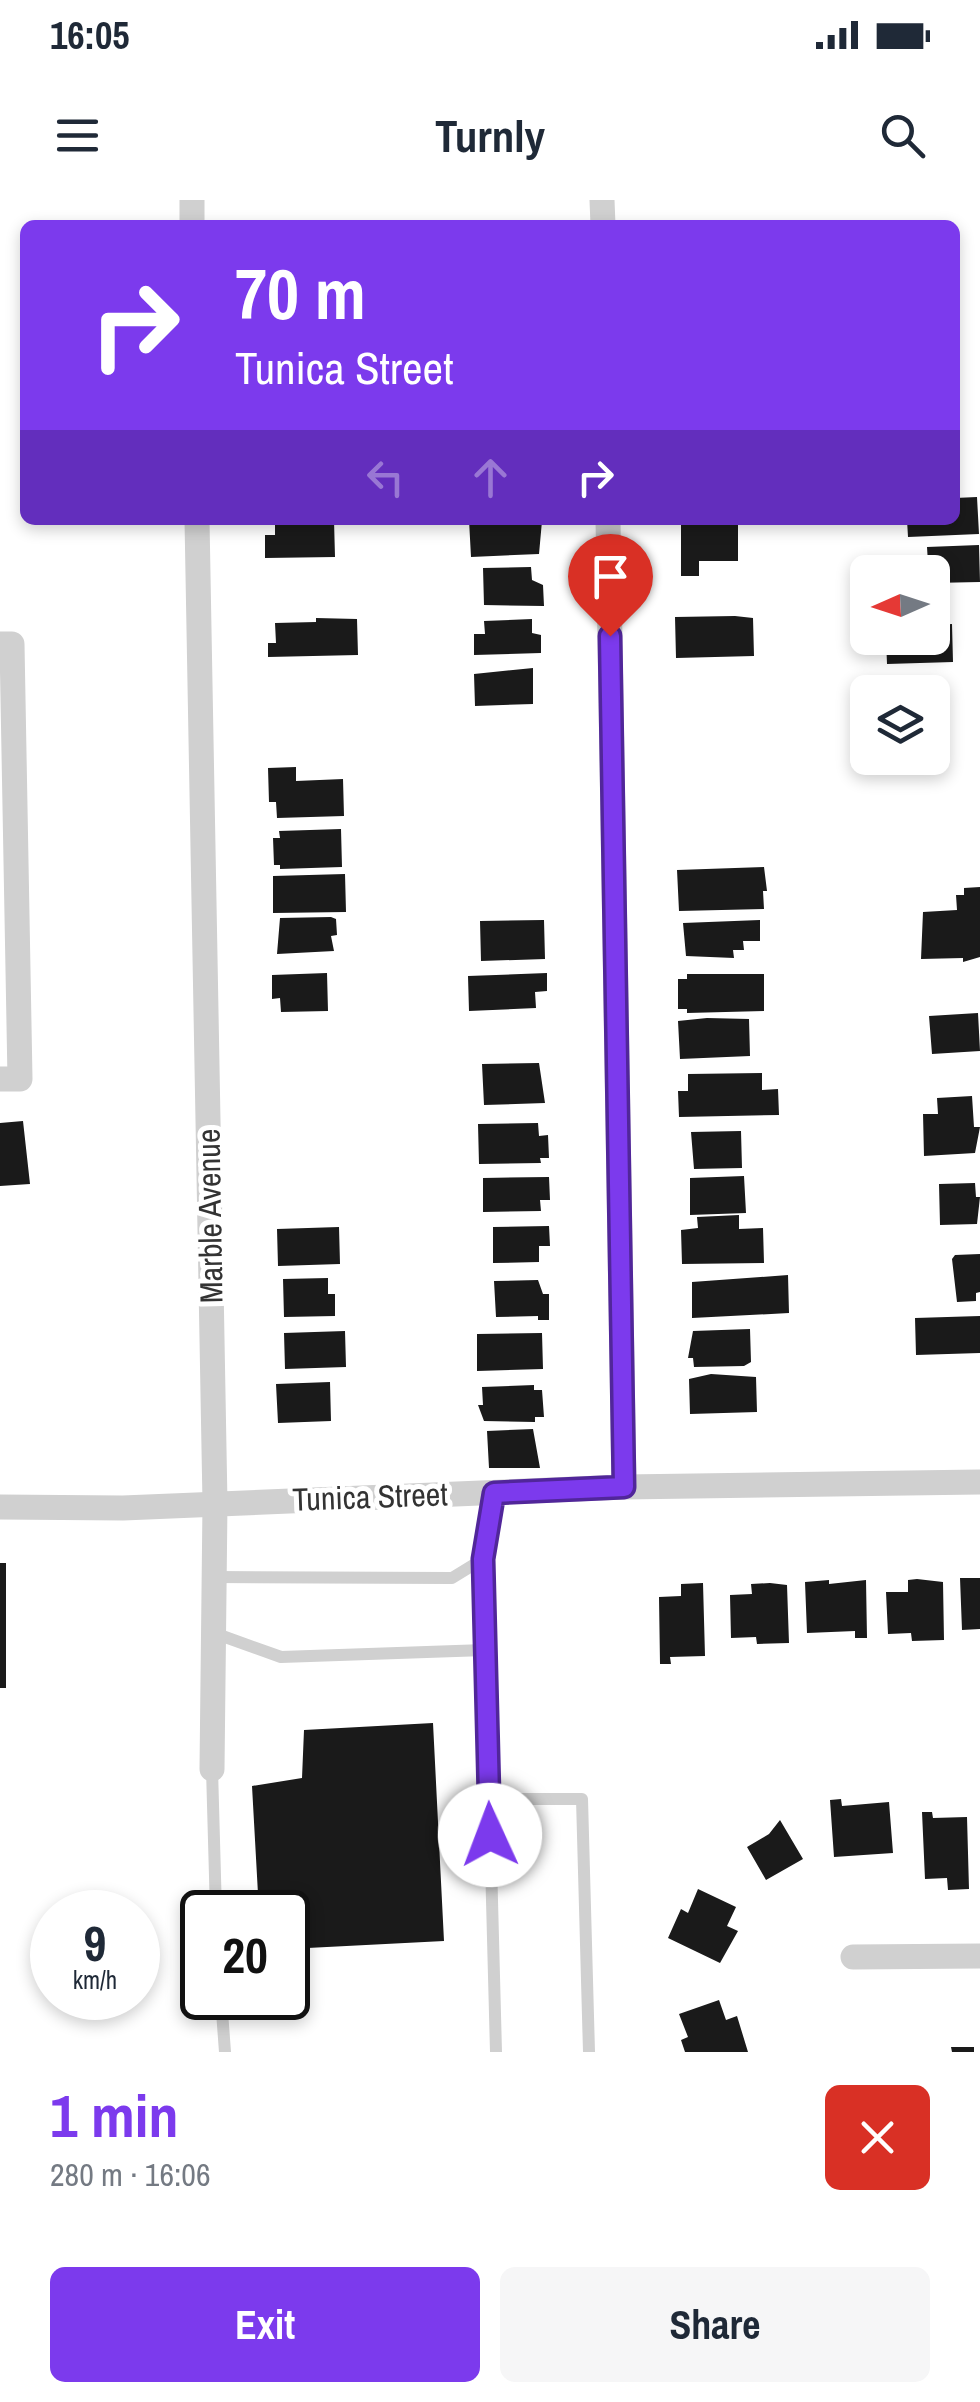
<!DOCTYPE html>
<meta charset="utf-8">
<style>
:root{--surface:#fff;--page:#f6f6f7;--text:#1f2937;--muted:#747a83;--accent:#7c3aed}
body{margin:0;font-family:"Archivo Narrow",sans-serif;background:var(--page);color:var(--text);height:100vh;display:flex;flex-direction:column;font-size:38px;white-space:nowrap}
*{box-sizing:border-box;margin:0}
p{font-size:32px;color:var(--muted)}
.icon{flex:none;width:55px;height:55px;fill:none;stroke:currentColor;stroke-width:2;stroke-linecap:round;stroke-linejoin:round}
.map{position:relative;height:1852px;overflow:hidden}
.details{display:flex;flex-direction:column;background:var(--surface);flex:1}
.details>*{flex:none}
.hud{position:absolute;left:20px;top:20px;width:940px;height:305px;border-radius:15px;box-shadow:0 5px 15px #0003;background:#7c3aed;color:#fff;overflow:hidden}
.needle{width:65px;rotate:267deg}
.controls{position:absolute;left:850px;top:355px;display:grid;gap:20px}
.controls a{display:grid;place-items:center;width:100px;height:100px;border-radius:15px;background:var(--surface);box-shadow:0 5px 15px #0003;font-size:50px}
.speed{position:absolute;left:30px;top:1690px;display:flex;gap:20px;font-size:50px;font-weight:700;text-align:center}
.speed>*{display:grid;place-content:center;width:130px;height:130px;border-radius:50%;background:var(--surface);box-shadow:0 5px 15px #0003;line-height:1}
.speed small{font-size:25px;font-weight:400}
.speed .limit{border:5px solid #111;border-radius:15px;background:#fff;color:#111}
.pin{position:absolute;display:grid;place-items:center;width:85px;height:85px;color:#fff;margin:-102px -42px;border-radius:50% 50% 50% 0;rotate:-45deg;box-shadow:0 0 10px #0007}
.pin .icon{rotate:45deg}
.me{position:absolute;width:110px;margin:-55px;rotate:358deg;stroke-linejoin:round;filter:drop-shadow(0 0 8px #0008)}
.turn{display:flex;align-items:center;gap:35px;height:210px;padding:0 50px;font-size:45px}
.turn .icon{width:130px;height:130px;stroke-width:2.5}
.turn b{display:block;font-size:70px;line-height:85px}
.lanes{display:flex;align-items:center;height:95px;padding:0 50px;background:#0003;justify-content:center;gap:50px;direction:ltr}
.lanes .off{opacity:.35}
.round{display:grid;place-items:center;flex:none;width:105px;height:105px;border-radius:15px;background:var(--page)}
.summary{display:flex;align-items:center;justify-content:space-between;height:170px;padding:0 50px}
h1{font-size:60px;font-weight:800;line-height:75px;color:var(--accent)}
.primary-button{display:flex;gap:20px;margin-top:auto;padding:20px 50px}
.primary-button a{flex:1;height:115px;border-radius:15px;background:var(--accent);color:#fff;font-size:40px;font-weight:800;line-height:115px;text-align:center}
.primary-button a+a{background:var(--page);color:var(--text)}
.status{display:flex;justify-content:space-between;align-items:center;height:70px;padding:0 50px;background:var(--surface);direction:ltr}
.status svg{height:28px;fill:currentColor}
header{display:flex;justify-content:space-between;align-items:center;height:130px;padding:0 50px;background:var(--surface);font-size:45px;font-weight:800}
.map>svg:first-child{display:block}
.building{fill:#1a1a1a}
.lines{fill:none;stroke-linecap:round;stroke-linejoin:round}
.service{stroke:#d0d0d0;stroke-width:12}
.minor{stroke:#d0d0d0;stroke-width:25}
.route-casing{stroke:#51269a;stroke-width:25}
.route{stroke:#7c3aed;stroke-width:18}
.labels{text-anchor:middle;stroke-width:10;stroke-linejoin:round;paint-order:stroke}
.street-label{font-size:32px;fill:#333;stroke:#fff}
</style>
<div class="status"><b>16:05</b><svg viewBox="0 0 49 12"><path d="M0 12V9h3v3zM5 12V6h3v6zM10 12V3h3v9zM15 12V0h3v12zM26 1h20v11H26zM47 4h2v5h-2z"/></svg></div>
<header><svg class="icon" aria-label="menu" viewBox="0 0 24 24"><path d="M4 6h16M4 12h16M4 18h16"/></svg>Turnly<svg class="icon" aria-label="search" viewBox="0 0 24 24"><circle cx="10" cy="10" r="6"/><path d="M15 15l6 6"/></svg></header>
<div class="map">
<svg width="980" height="1852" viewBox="0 0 980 1852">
<rect width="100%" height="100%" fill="#fff"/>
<!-- building -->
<path class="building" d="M977 297 979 334 908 337 907 320H955V298Z
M275 320H334L335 357 265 358V335H275Z
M469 320 542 321 539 354 471 357Z
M681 320H738V361H699V376H681Z
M979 345 980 382 932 383V372H909V364L928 363 927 347Z
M531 367 532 380 543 385 544 406 484 405 483 368Z
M735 416 753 418 754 456 676 458 675 417Z
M316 418 357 419 358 455 268 457V443H276L275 423 316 422Z
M532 419V433L541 435V453L474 455V434H485L484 421Z
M952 424 953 462 887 464 886 438H932V425Z
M533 468V504L475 506 474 474Z
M296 567V581L343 579 344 616 277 618 276 602H269L268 568Z
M341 629 342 667 280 669V665H274L273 638H280L279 631Z
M764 667 767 691H763L764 709 679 711 677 670Z
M345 674 346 712 273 713V676Z
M980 687V757L963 762V758L921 759 923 712 957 710 956 695H964V688Z
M331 717 336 719 337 735 331 736 334 751 277 754 280 718Z
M544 720 545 759 481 761 480 721Z
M760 720V741H743L744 750H733L734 758 686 756 683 723Z
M327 773 328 811 281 812 280 798 272 799V775Z
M547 773V791L535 792 536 808 469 811 468 776Z
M687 774H764V811L687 813V809H678V779H687Z
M978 813 980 851 932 854 929 816Z
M707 818 749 819 750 856 680 859 678 821Z
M539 863 545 903 484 905 482 864Z
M762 873V890L778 889 779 915 679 917 678 891H688V874Z
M972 896 974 927H980L975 953 924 956 923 914H938L937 898Z
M23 921 30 984 0 986V923Z
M538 923 539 936 548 935 549 958H540L541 963 479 964 478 924Z
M741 931 742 968 694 969 691 932Z
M744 976 746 1013 690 1015V978Z
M549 977 550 1000H540L541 1011 483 1012V978Z
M975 983 976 997H980L977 1024 940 1025 939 984Z
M739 1015V1029L763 1028 764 1063 682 1064 681 1030 698 1028 697 1017Z
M549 1026 550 1046H539V1062L493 1063V1027Z
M339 1027 340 1064 278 1066 277 1029Z
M980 1054V1092L976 1093V1101L957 1102 952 1059 955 1055Z
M788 1075 789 1113 692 1118V1082Z
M328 1078V1094H335V1116L284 1117 283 1079Z
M538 1080 543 1094H549V1120H538V1116L496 1117 494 1081Z
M980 1116V1153L916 1155 915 1118Z
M750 1129 751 1162 744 1166 694 1167 693 1158H688L693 1131Z
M345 1131 346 1167 285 1169 284 1133Z
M542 1133 543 1169 477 1171V1134Z
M711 1174 756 1177 757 1212 690 1214 689 1179Z
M330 1182 331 1221 278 1223 276 1184Z
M534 1185V1190H542L544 1217H535V1222L484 1221 478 1205H483L482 1187Z
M533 1229 540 1268H489L487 1231Z
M0 1363H6V1488H0Z
M960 1378H980V1429L962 1430Z
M917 1379 943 1382 944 1440 912 1441 911 1433 888 1434 886 1392H908V1380Z
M829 1380V1384L866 1380 867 1438H855V1431L807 1433 805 1382Z
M703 1383 705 1456 670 1457 671 1464H660L659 1397 681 1396V1384Z
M770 1383 787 1385 789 1443 757 1444 756 1437 731 1438 730 1395 752 1394 751 1384Z
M433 1523 444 1741 288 1749V1712H259L252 1586 302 1578 304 1530Z
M841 1599 842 1606 889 1602 893 1653 834 1657 830 1600Z
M922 1612H932L933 1618 967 1617 969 1689 948 1690 947 1678 925 1679Z
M780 1620 803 1659 766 1680 747 1647 769 1634Z
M698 1689 736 1707 727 1726 738 1731 720 1763 668 1738 681 1709 688 1713Z
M719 1800 726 1820 737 1816 748 1852H685L681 1840 688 1837 679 1814Z
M951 1847H974V1852H952Z"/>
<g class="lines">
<!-- service -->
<path class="service" d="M483 1359 496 1852
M213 1377 452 1378 483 1359 494 1293
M214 1433 281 1457 485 1450
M212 1569 216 1712
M490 1599H582L589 1852
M221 1798 225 1852"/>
<!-- minor -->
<path class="minor" d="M192 0V25
M602 0 603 25
M197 320 215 1303 212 1569
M608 320 624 1287
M0 444H12L20 879H0
M0 1307 123 1308 624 1287 980 1282
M853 1757 980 1756"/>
</g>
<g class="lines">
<!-- route casing -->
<g class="route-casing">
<path id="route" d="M490 1635 483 1359 494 1293 624 1287 610 436"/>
</g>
<!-- route -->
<use href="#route" class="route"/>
</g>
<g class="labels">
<!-- street labels -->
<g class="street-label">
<text transform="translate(210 1016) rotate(-91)" y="11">Marble Avenue</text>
<text transform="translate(370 1297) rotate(-2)" y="11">Tunica Street</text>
</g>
</g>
</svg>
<div class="controls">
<a><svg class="needle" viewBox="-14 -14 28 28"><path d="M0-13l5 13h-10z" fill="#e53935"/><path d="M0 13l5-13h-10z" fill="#747a83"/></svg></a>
<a><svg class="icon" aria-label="layers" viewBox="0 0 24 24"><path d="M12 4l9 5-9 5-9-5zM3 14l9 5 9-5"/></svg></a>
</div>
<div class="speed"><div>9<small>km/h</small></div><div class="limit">20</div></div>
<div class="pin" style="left:610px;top:436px;background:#d93025"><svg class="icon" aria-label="arrive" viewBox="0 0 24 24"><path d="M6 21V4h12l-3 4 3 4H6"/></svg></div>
<svg class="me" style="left:490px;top:1635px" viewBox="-20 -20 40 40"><circle r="19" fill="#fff"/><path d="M0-13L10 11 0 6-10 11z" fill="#7c3aed"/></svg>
<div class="hud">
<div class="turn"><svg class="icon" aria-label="right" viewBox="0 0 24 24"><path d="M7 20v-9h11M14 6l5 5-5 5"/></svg><div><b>70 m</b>Tunica Street</div></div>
<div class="lanes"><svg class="icon off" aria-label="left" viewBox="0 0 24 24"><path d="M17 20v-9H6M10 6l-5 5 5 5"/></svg><svg class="icon off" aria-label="ahead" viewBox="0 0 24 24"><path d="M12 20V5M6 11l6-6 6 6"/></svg><svg class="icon" aria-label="right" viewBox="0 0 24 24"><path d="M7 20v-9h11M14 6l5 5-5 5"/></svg></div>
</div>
</div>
<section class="details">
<div class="summary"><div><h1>1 min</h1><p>280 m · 16:06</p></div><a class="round" style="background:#d93025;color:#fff"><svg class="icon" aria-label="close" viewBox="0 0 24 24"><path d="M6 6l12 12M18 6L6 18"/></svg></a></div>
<div class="primary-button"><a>Exit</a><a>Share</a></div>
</section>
